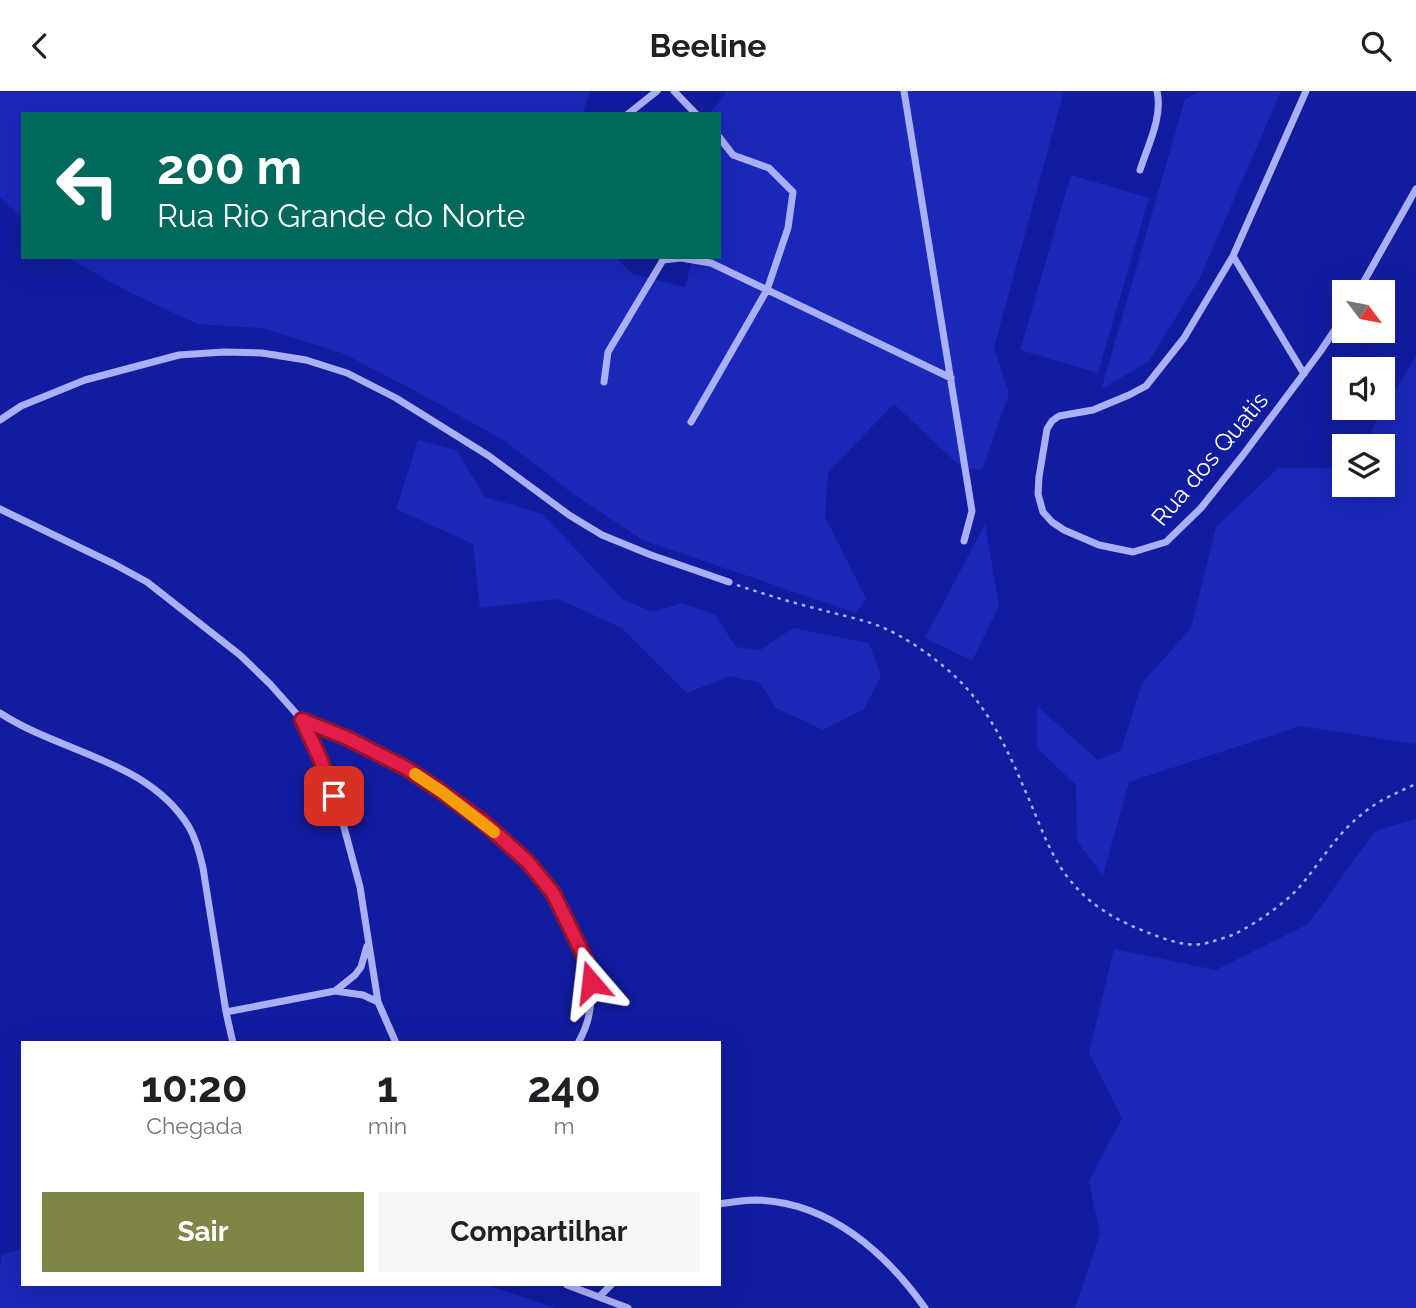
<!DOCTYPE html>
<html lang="pt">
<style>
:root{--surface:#fff;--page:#f6f6f6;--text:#202124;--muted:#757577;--accent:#7f8545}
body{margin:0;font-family:Raleway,sans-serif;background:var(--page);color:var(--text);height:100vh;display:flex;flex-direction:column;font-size:26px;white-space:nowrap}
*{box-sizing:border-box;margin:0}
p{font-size:23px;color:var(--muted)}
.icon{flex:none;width:38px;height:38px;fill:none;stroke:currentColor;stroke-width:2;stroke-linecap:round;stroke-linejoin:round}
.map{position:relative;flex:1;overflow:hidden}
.drawer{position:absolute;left:21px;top:950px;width:700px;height:245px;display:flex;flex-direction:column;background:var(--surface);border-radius:0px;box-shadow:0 7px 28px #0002}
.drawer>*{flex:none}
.hud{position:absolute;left:21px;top:21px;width:700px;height:147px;border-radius:0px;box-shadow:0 7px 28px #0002;background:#00695c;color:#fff;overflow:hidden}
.needle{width:46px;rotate:122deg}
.tools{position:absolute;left:1332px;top:189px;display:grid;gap:14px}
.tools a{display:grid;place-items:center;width:63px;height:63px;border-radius:0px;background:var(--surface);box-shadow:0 7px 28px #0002;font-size:35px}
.pin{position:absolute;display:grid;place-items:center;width:60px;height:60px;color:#fff;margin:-30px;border-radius:14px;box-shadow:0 4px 10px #0006}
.me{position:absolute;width:77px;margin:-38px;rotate:343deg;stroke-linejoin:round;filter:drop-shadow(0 0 5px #0008)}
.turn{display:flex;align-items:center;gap:24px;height:147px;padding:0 21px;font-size:32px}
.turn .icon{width:91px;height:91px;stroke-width:2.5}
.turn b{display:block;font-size:49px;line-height:60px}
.eta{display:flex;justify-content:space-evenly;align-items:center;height:119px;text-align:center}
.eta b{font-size:42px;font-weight:700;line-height:49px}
.cta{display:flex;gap:14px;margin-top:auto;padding:14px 21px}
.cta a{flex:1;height:80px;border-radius:0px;background:var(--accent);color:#fff;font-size:28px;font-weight:700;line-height:80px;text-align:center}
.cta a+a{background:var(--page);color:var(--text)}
header{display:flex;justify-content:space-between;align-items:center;height:91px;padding:0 21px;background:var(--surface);font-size:32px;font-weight:700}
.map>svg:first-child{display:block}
.green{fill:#1a27b9}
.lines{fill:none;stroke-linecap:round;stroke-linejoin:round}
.path{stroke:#aab0f5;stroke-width:2.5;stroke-dasharray:3.5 5;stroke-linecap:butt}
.street{stroke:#aab0f5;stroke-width:7}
.route-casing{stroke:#92132f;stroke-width:18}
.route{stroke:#e11d48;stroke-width:12}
.slow{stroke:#f59e0b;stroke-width:12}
.labels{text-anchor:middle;stroke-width:7;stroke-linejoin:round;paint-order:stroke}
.street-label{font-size:24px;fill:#fff;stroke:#121c9f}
</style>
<header><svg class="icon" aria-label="back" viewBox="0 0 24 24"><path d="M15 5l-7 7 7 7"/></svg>Beeline<svg class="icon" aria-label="search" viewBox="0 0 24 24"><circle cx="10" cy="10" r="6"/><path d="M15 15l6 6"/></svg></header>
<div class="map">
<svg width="1416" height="1217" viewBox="0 0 1416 1217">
<rect width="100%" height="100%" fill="#121c9f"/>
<!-- green -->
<path class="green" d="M0 0H590L583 23H23V129L0 106Z
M727 0H1064L994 257 1009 303 982 379 962 377 894 313 828 381 825 426 866 508 856 522 642 449 573 403 505 350 421 303 342 262 262 237 197 233 127 200 66 166H615L633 183 685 196 693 166H719V23H710Z
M1201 0H1281L1200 187 1149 270 1101 299 1185 8Z
M1071 84 1149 107 1098 282 1020 259Z
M1416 265V653L1300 635 1129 691 1103 785 1077 750 1076 694 1037 657V615L1098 669 1121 659 1142 592 1191 537 1216 436 1278 377H1344V394H1382V355H1362Z
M418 349 456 359 485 406 543 423 622 508 653 521 682 512 715 524 736 556 760 559 793 537 869 552 881 585 864 618 823 639 776 617 760 592 731 585 687 602 622 537 558 508 480 517 473 453 396 418Z
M985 433 999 515 972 570 925 547Z
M1416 728V1217H1075L1100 1143 1089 1090 1122 1027 1089 962 1114 858 1216 879 1308 833 1375 740Z
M23 1157V1194H487L556 1217H0V1177L2 1164Z"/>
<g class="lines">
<!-- path -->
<path class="path" d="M737 494C764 503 790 511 818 518 839 524 863 528 884 537 904 546 925 560 942 574 990 612 1010 665 1034 720 1044 745 1055 773 1074 794 1094 817 1120 831 1149 842 1167 849 1190 858 1210 851 1218 849 1227 846 1235 843 1258 831 1291 809 1306 788 1323 767 1339 741 1361 724 1377 710 1396 702 1416 693"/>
<!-- street -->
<path class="street" d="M674 0 696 23
M904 0 972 420 964 450
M1306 0 1233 165 1184 247 1169 266 1146 295 1129 304 1093 319 1059 325 1052 330 1047 338 1039 386 1038 403 1043 421 1052 431 1064 439 1099 454 1133 461 1166 451 1201 417 1243 364 1320 261 1344 225
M628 23 657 0
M1140 79C1148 54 1163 26 1157 0
M1233 165 1304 283
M1358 201 1416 98
M604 291 608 261 663 169 681 167 711 172 951 287
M0 329 21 315 85 289 179 264 224 261 262 262 306 269 347 282 396 307 489 365 569 424 602 444 651 464 729 491
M691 331 767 199 788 137 793 101 769 77 733 64 719 46
M0 418 114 473 147 491 240 564 270 593 302 629 319 665 341 725 360 796 378 911 396 952
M0 622C61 662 148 669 189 736 196 748 200 763 203 777L226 921 233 952
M302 629C379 660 444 696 506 752 523 767 541 782 553 802 562 816 568 831 575 845 592 880 599 916 578 952
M335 900 363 904 378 911
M226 921 335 900 355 884 361 876 367 855
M719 1113C732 1111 745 1109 757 1109 829 1111 886 1162 925 1217
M567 1194 628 1217
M600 1205 611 1194"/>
</g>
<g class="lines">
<!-- route casing -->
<g class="route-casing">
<path id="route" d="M334 705 319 665 302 629 347 647 406 677 442 701 482 730 527 770 553 802 584 865 591 891"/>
</g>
<!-- route -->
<use href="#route" class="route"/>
<!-- slow -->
<path class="slow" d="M415 683 442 701 494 741"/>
</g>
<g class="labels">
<!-- street labels -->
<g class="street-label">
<text transform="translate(1210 368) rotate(-50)" y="8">Rua dos Quatis</text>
</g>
</g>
</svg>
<div class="tools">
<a><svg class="needle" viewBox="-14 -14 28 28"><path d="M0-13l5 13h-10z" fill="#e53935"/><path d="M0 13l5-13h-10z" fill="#757577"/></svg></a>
<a><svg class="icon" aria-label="sound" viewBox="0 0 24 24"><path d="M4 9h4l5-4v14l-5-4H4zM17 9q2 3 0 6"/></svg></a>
<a><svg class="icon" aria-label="layers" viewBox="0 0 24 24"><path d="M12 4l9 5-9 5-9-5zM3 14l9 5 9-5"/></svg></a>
</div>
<div class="pin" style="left:334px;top:705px;background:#d93025"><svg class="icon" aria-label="arrive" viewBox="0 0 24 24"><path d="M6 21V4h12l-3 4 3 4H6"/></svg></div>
<svg class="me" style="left:591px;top:891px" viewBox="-20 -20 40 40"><path d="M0-17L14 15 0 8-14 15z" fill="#e11d48" stroke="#fff" stroke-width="4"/></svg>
<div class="hud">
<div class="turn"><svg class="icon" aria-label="left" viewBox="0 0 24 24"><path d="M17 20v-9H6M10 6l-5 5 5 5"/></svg><div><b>200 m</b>Rua Rio Grande do Norte</div></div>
</div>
<section class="drawer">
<div class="eta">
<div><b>10:20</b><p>Chegada</p></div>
<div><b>1</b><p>min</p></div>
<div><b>240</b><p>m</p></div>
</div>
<div class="cta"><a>Sair</a><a>Compartilhar</a></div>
</section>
</div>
